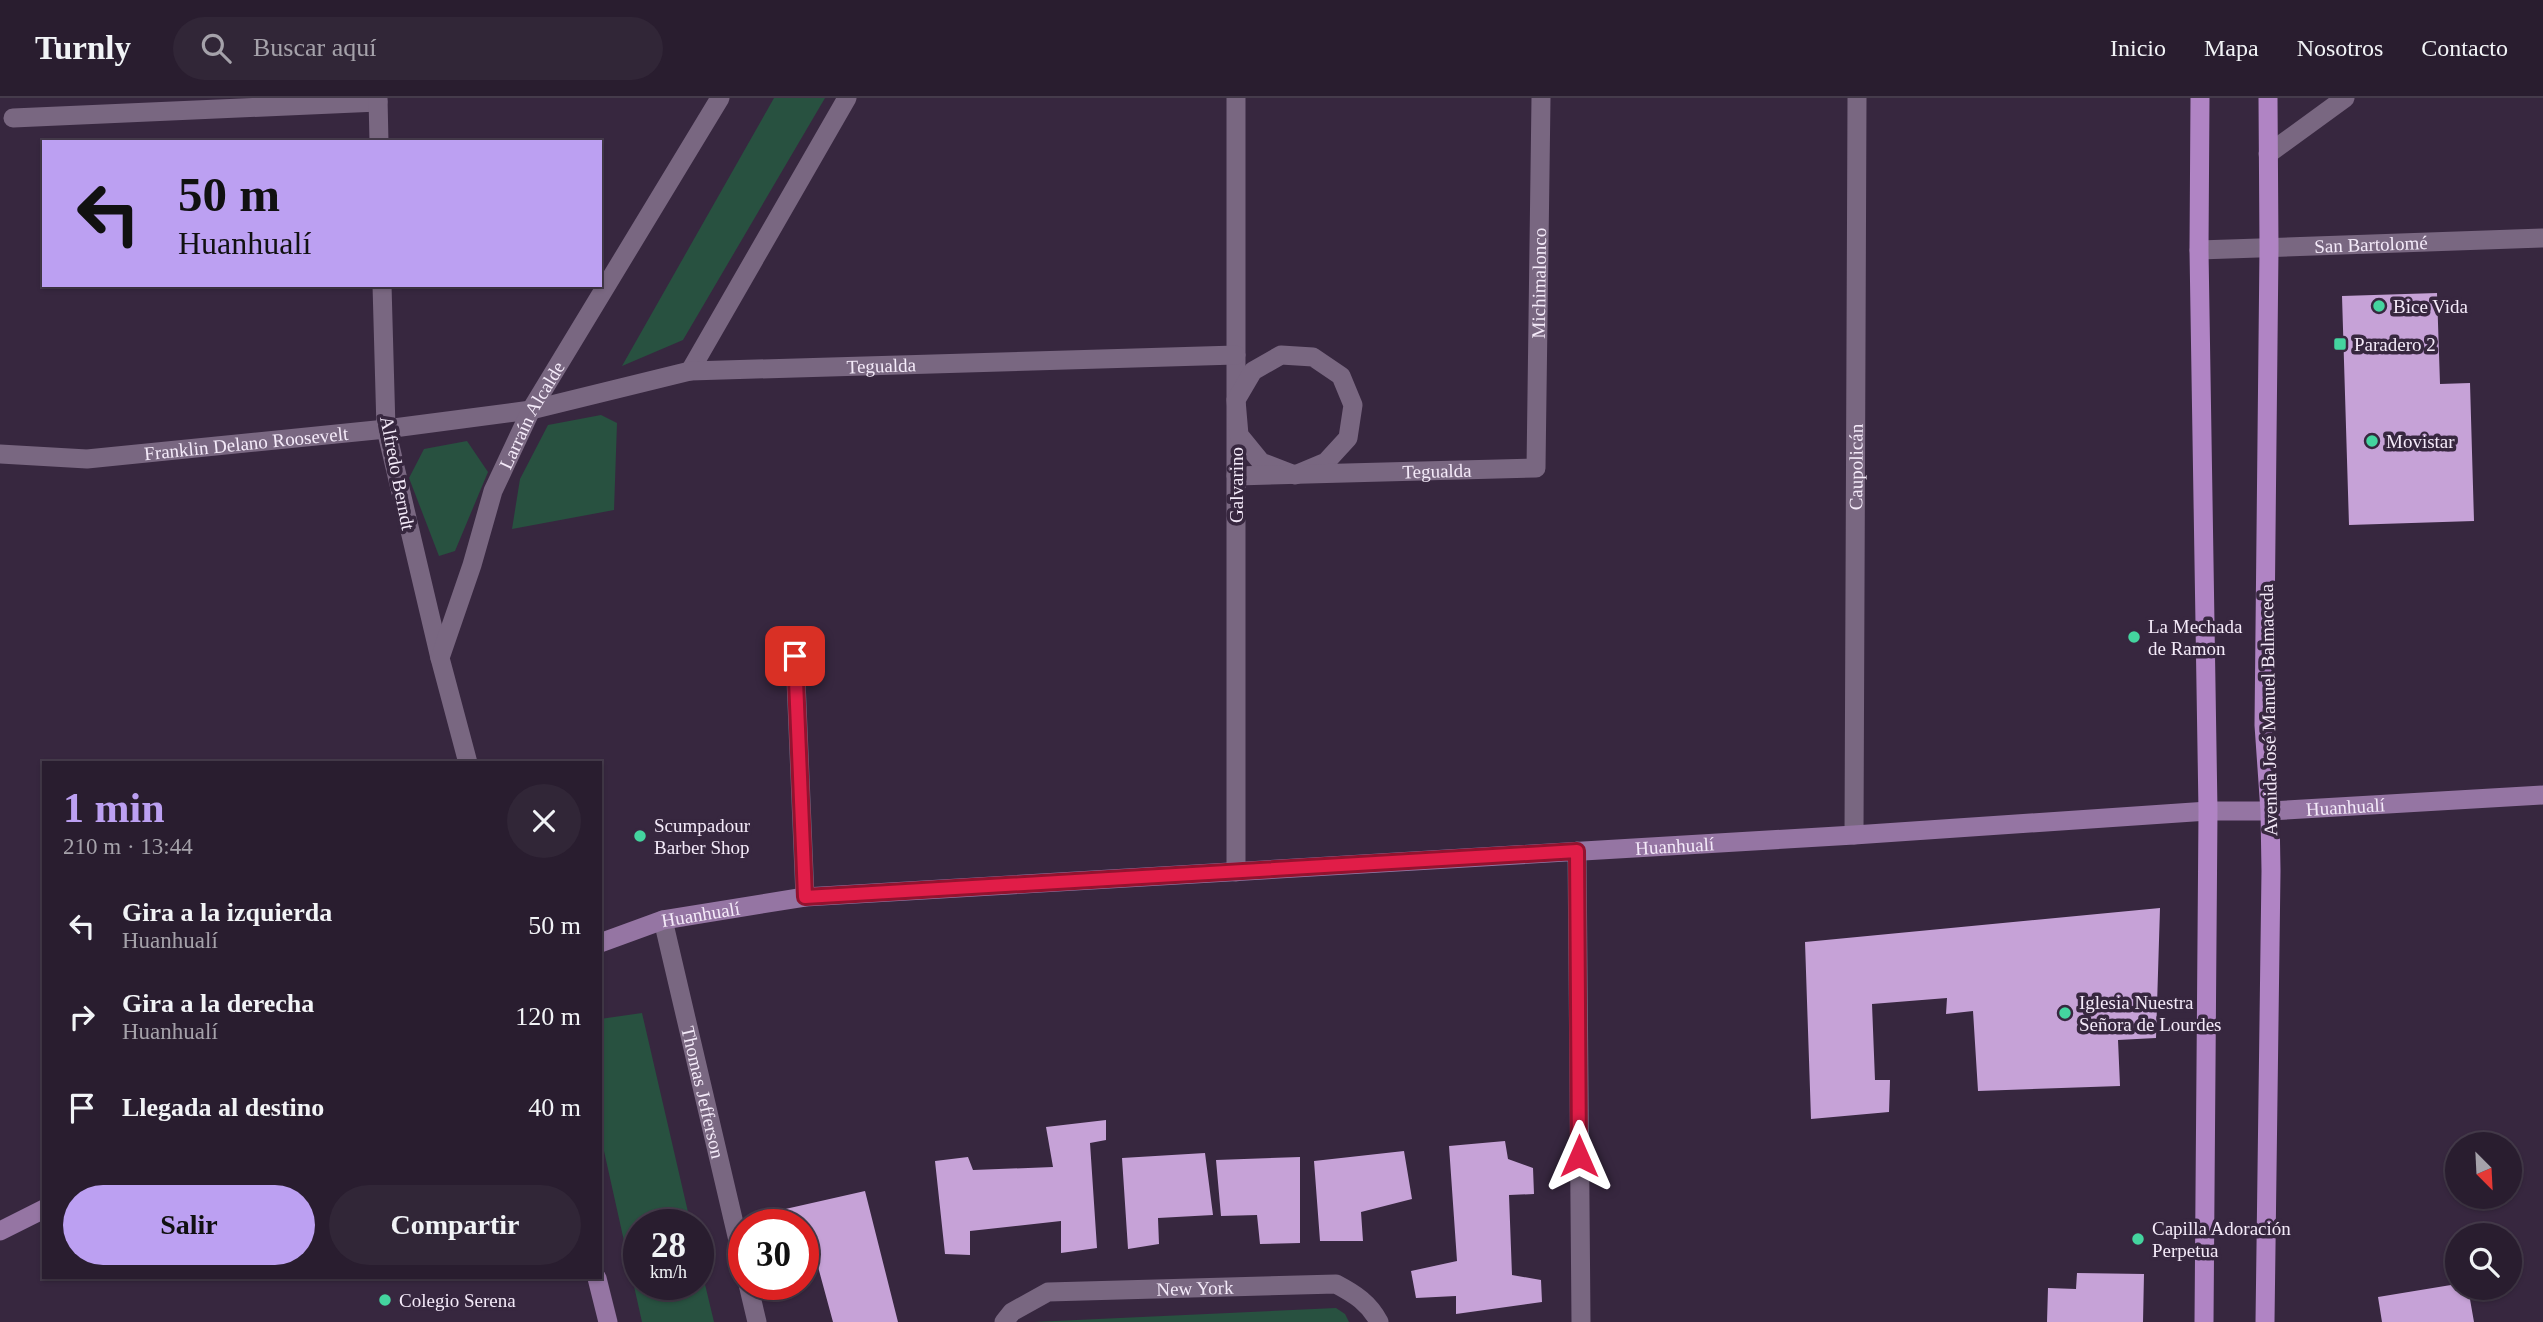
<!DOCTYPE html>
<html lang="es">
<meta charset="utf-8">
<style>
:root{--surface:#291d2f;--page:#312637;--text:#f1f3f6;--muted:#a5a2aa;--line:#453b4b;--accent:#bca0f2}
body{margin:0;font-family:Georgia,serif;background:var(--page);color:var(--text);height:100vh;display:flex;flex-direction:column;font-size:26px;white-space:nowrap}
*{box-sizing:border-box;margin:0}
p{font-size:23px;color:var(--muted)}
.icon{flex:none;width:38px;height:38px;fill:none;stroke:currentColor;stroke-width:2;stroke-linecap:round;stroke-linejoin:round}
.map{position:relative;flex:1;overflow:hidden}
.panel{position:absolute;left:42px;top:663px;width:560px;height:518px;display:flex;flex-direction:column;background:var(--surface);border-radius:0px;box-shadow:0 2px 5px #0004,0 0 0 2px var(--line)}
.panel>*{flex:none}
.top-card{position:absolute;left:42px;top:42px;width:560px;height:147px;border-radius:0px;box-shadow:0 2px 5px #0004,0 0 0 2px var(--line);background:#bca0f2;color:#111;overflow:hidden}
.needle{width:46px;rotate:156deg}
.controls{position:absolute;left:2445px;top:1034px;display:grid;gap:14px}
.controls a{display:grid;place-items:center;width:77px;height:77px;border-radius:50%;background:var(--surface);box-shadow:0 2px 5px #0004,0 0 0 2px var(--line);font-size:35px}
.speed{position:absolute;left:623px;top:1111px;display:flex;gap:14px;font-size:35px;font-weight:700;text-align:center}
.speed>*{display:grid;place-content:center;width:91px;height:91px;border-radius:50%;background:var(--surface);box-shadow:0 2px 5px #0004,0 0 0 2px var(--line);line-height:1}
.speed small{font-size:18px;font-weight:400}
.speed .limit{border:10px solid #d22;background:#fff;color:#111}
.pin{position:absolute;display:grid;place-items:center;width:60px;height:60px;color:#fff;margin:-30px;border-radius:14px;box-shadow:0 4px 10px #0006}
.me{position:absolute;width:77px;margin:-38px;rotate:0deg;stroke-linejoin:round;filter:drop-shadow(0 0 5px #0008)}
.turn{display:flex;align-items:center;gap:24px;height:147px;padding:0 21px;font-size:32px}
.turn .icon{width:91px;height:91px;stroke-width:2.5}
.turn b{display:block;font-size:49px;line-height:60px}
.round{display:grid;place-items:center;flex:none;width:74px;height:74px;border-radius:37px;background:var(--page)}
.head{display:flex;align-items:center;justify-content:space-between;height:119px;padding:0 21px}
h1{font-size:42px;font-weight:700;line-height:52px;color:var(--accent)}
.primary-button{display:flex;gap:14px;margin-top:auto;padding:14px 21px}
.primary-button a{flex:1;height:80px;border-radius:42px;background:var(--accent);color:#111;font-size:28px;font-weight:700;line-height:80px;text-align:center}
.primary-button a+a{background:var(--page);color:var(--text)}
ul{padding:0;list-style:none}
li{display:flex;align-items:center;gap:21px;height:91px;padding:0 21px}
li div{flex:1}
li b{display:block;font-size:26px}
li em{font-style:normal}
header{display:flex;align-items:center;gap:42px;box-sizing:border-box;height:98px;padding:0 35px;background:var(--surface);border-bottom:2px solid var(--line)}
header strong{font-size:33px}
nav{display:flex;gap:38px;margin-inline-start:auto;font-size:24px}
.search{width:490px;height:63px;background:var(--page);display:flex;align-items:center;gap:18px;box-sizing:border-box;padding:0 24px;border-radius:38px;color:var(--muted);font-size:26px}
.map>svg:first-child{display:block}
.green{fill:#285140}
.building{fill:#c6a2d7}
.lines{fill:none;stroke-linecap:round;stroke-linejoin:round}
.service{stroke:#796781;stroke-width:19}
.minor{stroke:#796781;stroke-width:19}
.tertiary{stroke:#796781;stroke-width:19}
.secondary{stroke:#9575a3;stroke-width:19}
.primary{stroke:#b084c4;stroke-width:19}
.route-casing{stroke:#92132f;stroke-width:18}
.route{stroke:#e11d48;stroke-width:12}
.poi-dot{fill:#44d49f;stroke:#37273f;stroke-width:2.5}
.labels{text-anchor:middle;stroke-width:7;stroke-linejoin:round;paint-order:stroke}
.street-label{font-size:19px;fill:#f4eaf9;stroke:#37273f}
.poi-label{font-size:19px;fill:#f4eaf9;stroke:#37273f;text-anchor:start}
</style>
<header>
<strong>Turnly</strong>
<div class="search"><svg class="icon" aria-label="search" viewBox="0 0 24 24"><circle cx="10" cy="10" r="6"/><path d="M15 15l6 6"/></svg>Buscar aquí</div>
<nav><a>Inicio</a><a>Mapa</a><a>Nosotros</a><a>Contacto</a></nav>
</header>
<div class="map">
<svg width="2543" height="1224" viewBox="0 0 2543 1224">
<rect width="100%" height="100%" fill="#37273f"/>
<!-- green -->
<path class="green" d="M774 0H825L683 242 622 268Z
M601 317 617 325 614 412 512 431 520 381 548 327Z
M467 343 488 374 455 453 439 458 409 380 424 351Z
M642 915 691 1127H639V1186H698V1157L714 1224H642L600 1035V921Z
M1336 1210 1345 1216 1349 1224H1033Z"/>
<!-- building -->
<path class="building" d="M2437 195 2440 286 2470 285 2474 423 2349 427 2342 198Z
M2160 810 2156 940 2118 942 2120 988 1978 993 1973 913 1946 916 1947 900 1872 906 1875 982H1890L1889 1014 1811 1021 1805 844Z
M1106 1022V1042L1090 1045 1097 1150 1061 1155V1123L970 1133V1157L945 1156 935 1063 968 1059 973 1072 1053 1069 1046 1029Z
M1505 1043 1508 1061 1533 1070 1534 1096 1509 1097 1512 1177 1541 1182 1542 1204 1456 1216V1198L1416 1200 1411 1173 1457 1163 1449 1048Z
M1404 1053 1412 1101 1361 1114 1363 1143H1320L1314 1063Z
M1205 1055 1213 1117 1158 1120 1159 1146 1128 1151 1122 1060Z
M1300 1059V1145L1260 1146 1257 1117 1221 1118 1216 1062Z
M865 1093 898 1224H833L814 1154 803 1155V1127H784L781 1112Z
M2077 1175 2144 1176 2143 1224H2047L2048 1190 2076 1191Z
M2457 1186V1190H2468L2474 1224H2382L2378 1199Z"/>
<g class="lines">
<!-- service -->
<path class="service" d="M2268 56 2345 0"/>
<!-- minor -->
<g class="minor">
<path d="M1236 0V774"/>
<path d="M13 20 378 4"/>
<path id="s1" d="M2199 152 2543 140"/>
<path d="M1281 257 1313 259 1341 278 1353 307 1348 340 1326 364 1295 377 1261 364 1239 337 1236 302 1253 273Z"/>
<path d="M690 273 847 0"/>
<path d="M386 331 440 560"/>
<path id="s2" d="M0 356 87 361 386 331 531 312 690 273 1236 257"/>
<path id="s3" d="M1236 378 1536 370 1541 0"/>
<path d="M795 558 805 799"/>
<path id="s4" d="M1854 737 1857 0"/>
<path d="M1577 753 1581 1224"/>
<path id="s5" d="M663 822 744 1168"/>
<path d="M748 1186 757 1224"/>
<path id="s6" d="M1004 1224 1012 1214 1048 1194 1336 1186C1355 1196 1369 1205 1379 1224"/>
</g>
<!-- tertiary -->
<g class="tertiary">
<path d="M378 0 379 44"/>
<path d="M382 187 386 331"/>
<path id="s7" d="M468 665 440 560 472 467 493 393 531 312 720 0"/>
</g>
<!-- secondary -->
<g class="secondary">
<path id="s8" d="M600 845 663 822 805 799 1854 737 2208 713H2270L2543 697"/>
<path d="M0 1133 44 1111"/>
<path d="M597 1180 608 1224"/>
</g>
<!-- primary -->
<path class="primary" d="M2200 0 2199 152 2208 713 2204 1224
M2265 1224 2271 773 2270 713 2264 627 2269 150 2268 0"/>
</g>
<g class="lines">
<!-- route casing -->
<g class="route-casing">
<path id="route" d="M795 558 805 799 1577 753 1579 1058"/>
</g>
<!-- route -->
<use href="#route" class="route"/>
</g>
<!-- markers -->
<g class="poi-dot">
<circle cx="2379" cy="208" r="7"/>
<rect x="2333" y="239" width="14" height="14" rx="3.5"/>
<circle cx="2372" cy="343" r="7"/>
<circle cx="2134" cy="539" r="7"/>
<circle cx="640" cy="738" r="7"/>
<circle cx="2065" cy="915" r="7"/>
<circle cx="2138" cy="1141" r="7"/>
<circle cx="385" cy="1202" r="7"/>
</g>
<g class="labels">
<!-- street labels -->
<g class="street-label">
<text dy="7" stroke="none"><textPath href="#s1" startOffset="172">San Bartolomé</textPath></text>
<text dy="7" stroke="none"><textPath href="#s3" startOffset="485">Michimalonco</textPath></text>
<text dy="7" stroke="none"><textPath href="#s2" startOffset="889">Tegualda</textPath></text>
<text dy="7" stroke="none"><textPath href="#s7" startOffset="369">Larraín Alcalde</textPath></text>
<text dy="7" stroke="none"><textPath href="#s2" startOffset="247">Franklin Delano Roosevelt</textPath></text>
<text dy="7" stroke="none"><textPath href="#s4" startOffset="368">Caupolicán</textPath></text>
<text dy="7" stroke="none"><textPath href="#s3" startOffset="201">Tegualda</textPath></text>
<text transform="translate(398 375) rotate(79)" y="7">Alfredo Berndt</text>
<text transform="translate(1236 387) rotate(-90)" y="7">Galvarino</text>
<text transform="translate(2268 612) rotate(-91)" y="7">Avenida José Manuel Balmaceda</text>
<text dy="7" stroke="none"><textPath href="#s8" startOffset="1754">Huanhualí</textPath></text>
<text dy="7" stroke="none"><textPath href="#s8" startOffset="1082">Huanhualí</textPath></text>
<text dy="7" stroke="none"><textPath href="#s8" startOffset="105">Huanhualí</textPath></text>
<text dy="7" stroke="none"><textPath href="#s5" startOffset="177">Thomas Jefferson</textPath></text>
<text dy="7" stroke="none"><textPath href="#s6" startOffset="201">New York</textPath></text>
</g>
<!-- poi labels -->
<g class="poi-label">
<text x="2393" y="215">Bice Vida</text>
<text x="2354" y="253">Paradero 2</text>
<text x="2386" y="350">Movistar</text>
<text x="2148" y="535">La Mechada<tspan x="2148" dy="22">de Ramon</tspan></text>
<text x="654" y="734">Scumpadour<tspan x="654" dy="22">Barber Shop</tspan></text>
<text x="2079" y="911">Iglesia Nuestra<tspan x="2079" dy="22">Señora de Lourdes</tspan></text>
<text x="2152" y="1137">Capilla Adoración<tspan x="2152" dy="22">Perpetua</tspan></text>
<text x="399" y="1209">Colegio Serena</text>
</g>
</g>
</svg>
<div class="controls">
<a><svg class="needle" viewBox="-14 -14 28 28"><path d="M0-13l5 13h-10z" fill="#e53935"/><path d="M0 13l5-13h-10z" fill="#a5a2aa"/></svg></a>
<a><svg class="icon" aria-label="search" viewBox="0 0 24 24"><circle cx="10" cy="10" r="6"/><path d="M15 15l6 6"/></svg></a>
</div>
<div class="speed"><div>28<small>km/h</small></div><div class="limit">30</div></div>
<div class="pin" style="left:795px;top:558px;background:#d93025"><svg class="icon" aria-label="arrive" viewBox="0 0 24 24"><path d="M6 21V4h12l-3 4 3 4H6"/></svg></div>
<svg class="me" style="left:1579px;top:1058px" viewBox="-20 -20 40 40"><path d="M0-17L14 15 0 8-14 15z" fill="#e11d48" stroke="#fff" stroke-width="4"/></svg>
<div class="top-card">
<div class="turn"><svg class="icon" aria-label="left" viewBox="0 0 24 24"><path d="M17 20v-9H6M10 6l-5 5 5 5"/></svg><div><b>50 m</b>Huanhualí</div></div>
</div>
<section class="panel">
<div class="head"><div><h1>1 min</h1><p>210 m · 13:44</p></div><a class="round"><svg class="icon" aria-label="close" viewBox="0 0 24 24"><path d="M6 6l12 12M18 6L6 18"/></svg></a></div>
<ul>
<li><svg class="icon" aria-label="left" viewBox="0 0 24 24"><path d="M17 20v-9H6M10 6l-5 5 5 5"/></svg><div><b>Gira a la izquierda</b><p>Huanhualí</p></div><em>50 m</em></li>
<li><svg class="icon" aria-label="right" viewBox="0 0 24 24"><path d="M7 20v-9h11M14 6l5 5-5 5"/></svg><div><b>Gira a la derecha</b><p>Huanhualí</p></div><em>120 m</em></li>
<li><svg class="icon" aria-label="arrive" viewBox="0 0 24 24"><path d="M6 21V4h12l-3 4 3 4H6"/></svg><div><b>Llegada al destino</b></div><em>40 m</em></li>
</ul>
<div class="primary-button"><a>Salir</a><a>Compartir</a></div>
</section>
</div>
